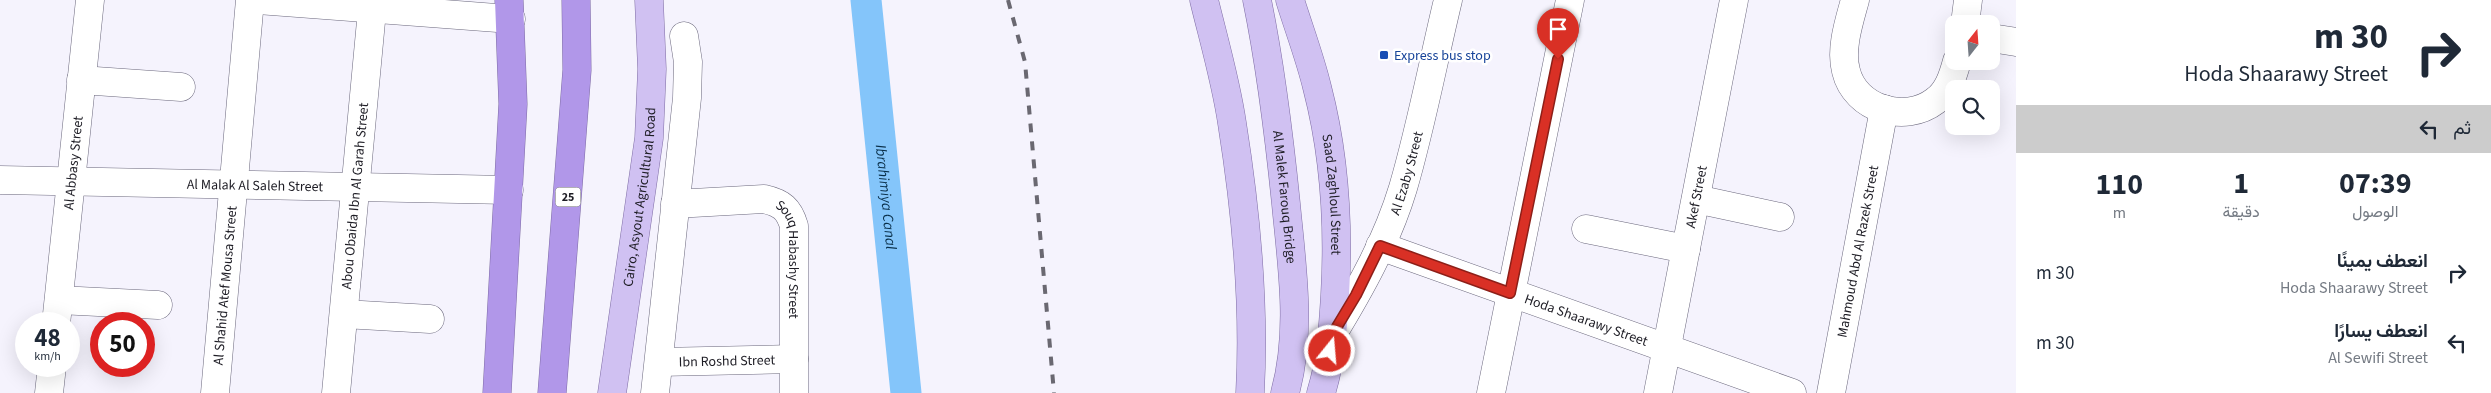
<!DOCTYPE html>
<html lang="ar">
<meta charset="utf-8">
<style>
:root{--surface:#fff;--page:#f2f2f3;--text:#1f2937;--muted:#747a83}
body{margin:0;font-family:"Source Sans 3",Vazirmatn,sans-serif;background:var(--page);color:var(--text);direction:rtl;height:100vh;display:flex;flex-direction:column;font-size:19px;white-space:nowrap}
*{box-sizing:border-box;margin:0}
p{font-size:16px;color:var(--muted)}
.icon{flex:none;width:28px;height:28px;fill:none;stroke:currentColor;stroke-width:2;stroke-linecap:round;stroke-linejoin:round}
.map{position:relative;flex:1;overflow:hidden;direction:ltr}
.side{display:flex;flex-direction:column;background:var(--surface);width:475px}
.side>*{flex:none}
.hud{background:#fff;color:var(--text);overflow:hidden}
.needle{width:32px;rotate:17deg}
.buttons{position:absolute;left:1945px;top:15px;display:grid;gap:10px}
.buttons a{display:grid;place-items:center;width:55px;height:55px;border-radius:10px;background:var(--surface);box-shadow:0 5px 20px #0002;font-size:25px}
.speed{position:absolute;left:15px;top:312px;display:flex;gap:10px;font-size:25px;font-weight:700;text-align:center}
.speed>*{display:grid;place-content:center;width:65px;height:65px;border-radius:50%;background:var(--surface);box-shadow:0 5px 20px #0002;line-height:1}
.speed small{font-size:12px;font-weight:400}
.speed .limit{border:8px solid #d22;background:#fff;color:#111}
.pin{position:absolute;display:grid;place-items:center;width:42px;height:42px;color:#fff;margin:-51px -21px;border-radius:50% 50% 50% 0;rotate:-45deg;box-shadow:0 0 5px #0007}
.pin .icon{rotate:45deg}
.me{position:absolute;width:55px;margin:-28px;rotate:17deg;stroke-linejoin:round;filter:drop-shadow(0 0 4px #0008)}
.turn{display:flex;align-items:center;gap:18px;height:105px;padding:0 20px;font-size:22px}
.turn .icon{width:65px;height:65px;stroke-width:2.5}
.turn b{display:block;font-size:35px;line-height:42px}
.then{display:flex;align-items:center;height:48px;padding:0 20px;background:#0003;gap:10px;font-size:19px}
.eta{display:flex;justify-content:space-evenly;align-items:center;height:85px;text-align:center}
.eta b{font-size:30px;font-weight:700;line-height:35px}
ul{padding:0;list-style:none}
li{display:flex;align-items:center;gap:15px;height:70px;padding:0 20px}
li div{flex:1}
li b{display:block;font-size:19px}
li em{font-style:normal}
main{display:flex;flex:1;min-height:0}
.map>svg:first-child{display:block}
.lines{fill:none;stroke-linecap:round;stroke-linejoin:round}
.canal{stroke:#84c5fa;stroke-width:31}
.minor-casing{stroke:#6b687d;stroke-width:29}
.major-casing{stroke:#7e6ca4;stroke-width:29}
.highway-casing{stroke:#7e6ca4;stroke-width:29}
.minor{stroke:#fff;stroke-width:28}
.major{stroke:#d0c1f2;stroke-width:28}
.highway{stroke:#b197e9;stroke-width:28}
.rail{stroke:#6a6871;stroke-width:4;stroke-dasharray:9 9;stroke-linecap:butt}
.route-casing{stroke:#8d1f18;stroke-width:12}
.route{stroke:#d93025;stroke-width:9}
.transit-dot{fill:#1a4fb4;stroke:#fff;stroke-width:2}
.labels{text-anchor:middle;stroke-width:5;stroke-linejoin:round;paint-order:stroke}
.shield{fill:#fff;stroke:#626166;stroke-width:1}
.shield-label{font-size:12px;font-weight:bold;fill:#1e1d25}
.transit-label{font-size:14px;fill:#164399;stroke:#fff;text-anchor:start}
.street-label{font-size:14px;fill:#1e1d25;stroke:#fff}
.water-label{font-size:15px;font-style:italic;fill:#092e48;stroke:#fff}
</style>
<main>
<section class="side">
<div class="hud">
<div class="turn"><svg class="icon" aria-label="right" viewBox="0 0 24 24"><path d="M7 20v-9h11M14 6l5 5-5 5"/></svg><div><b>30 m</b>Hoda Shaarawy Street</div></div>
<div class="then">ثم<svg class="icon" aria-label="left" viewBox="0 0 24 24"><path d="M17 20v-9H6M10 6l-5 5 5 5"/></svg></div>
</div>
<div class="eta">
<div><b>07:39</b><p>الوصول</p></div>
<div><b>1</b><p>دقيقة</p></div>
<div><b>110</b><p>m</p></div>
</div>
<ul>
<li><svg class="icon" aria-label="right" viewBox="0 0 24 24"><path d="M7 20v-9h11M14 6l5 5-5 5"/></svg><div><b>انعطف يمينًا</b><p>Hoda Shaarawy Street</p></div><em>30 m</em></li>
<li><svg class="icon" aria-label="left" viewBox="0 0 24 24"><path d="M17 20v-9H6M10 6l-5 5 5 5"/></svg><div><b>انعطف يسارًا</b><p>Al Sewifi Street</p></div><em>30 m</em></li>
</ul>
</section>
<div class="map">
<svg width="2016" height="393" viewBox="0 0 2016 393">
<rect width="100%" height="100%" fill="#f5f3fd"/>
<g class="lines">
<!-- canal -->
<path class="canal" id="s1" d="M866 0 906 393"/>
<!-- minor casing -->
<g class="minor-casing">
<g id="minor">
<path d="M258 0 511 19"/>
<path d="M1855 0C1849 22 1840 49 1846 71 1855 109 1905 124 1935 101 1948 92 1953 76 1957 61"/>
<path d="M1965 24 1968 0"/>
<path d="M1991 38 2016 42"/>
<path d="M81 80 181 87"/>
<path id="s2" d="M0 180 509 190"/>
<path d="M1696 199 1780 217"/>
<path id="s3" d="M675 204 764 199C782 203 789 209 794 226V393"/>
<path d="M1586 229 1686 249"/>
<path id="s4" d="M1380 246 1792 393"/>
<path d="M59 300 158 305"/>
<path d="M344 314 430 319"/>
<path id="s5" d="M56 324 90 0"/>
<path id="s6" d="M1332 335C1360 289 1387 241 1403 188 1421 127 1433 62 1448 0"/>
<path id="s7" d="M659 362 794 359"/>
<path d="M49 393 52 366"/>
<path id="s8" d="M215 393 250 0"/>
<path id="s9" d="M336 393 373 0"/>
<path d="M655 393 687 98 688 62 684 36"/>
<path d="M1491 393 1570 0"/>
<path id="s10" d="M1658 393 1734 0"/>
<path id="s11" d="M1831 393 1884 109"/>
</g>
</g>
<!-- major casing -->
<g class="major-casing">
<g id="major">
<path d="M1204 0C1214 41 1226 82 1232 123 1246 211 1255 303 1250 393"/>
<path id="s12" d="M1257 0C1271 68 1279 135 1286 204 1292 267 1302 331 1285 393"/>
<path id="s13" d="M1290 0C1299 29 1310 58 1317 87 1335 156 1339 225 1335 295 1333 328 1331 361 1321 393"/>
<path id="s14" d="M612 393 649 138 652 69 649 0"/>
</g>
</g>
<!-- highway casing -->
<g class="highway-casing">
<path id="highway" d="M497 393 513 104 509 0
M552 393 577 70 576 0"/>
</g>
<!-- minor -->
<use href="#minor" class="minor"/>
<!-- major -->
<use href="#major" class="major"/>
<!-- highway -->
<use href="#highway" class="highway"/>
<!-- rail -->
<path class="rail" d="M1008 0 1025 62 1054 393"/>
</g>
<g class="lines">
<!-- route casing -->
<g class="route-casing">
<path id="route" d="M1330 351 1332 335 1356 295 1380 246 1510 293 1558 59"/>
</g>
<!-- route -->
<use href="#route" class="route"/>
</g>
<!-- markers -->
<rect class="transit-dot" x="1379" y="50" width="10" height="10" rx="2.5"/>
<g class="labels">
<!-- shield labels -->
<rect class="shield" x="555.5" y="187.5" width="25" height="19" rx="4"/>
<g class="shield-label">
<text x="568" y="201">25</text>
</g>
<!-- transit labels -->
<g class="transit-label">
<text x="1394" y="60">Express bus stop</text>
</g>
<!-- street labels -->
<g class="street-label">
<text dy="5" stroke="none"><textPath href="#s5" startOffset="162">Al Abbasy Street</textPath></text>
<text dy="5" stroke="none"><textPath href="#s6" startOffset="179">Al Ezaby Street</textPath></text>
<text dy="5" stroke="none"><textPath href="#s2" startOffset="255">Al Malak Al Saleh Street</textPath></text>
<text dy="5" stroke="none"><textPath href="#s13" startOffset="200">Saad Zaghloul Street</textPath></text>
<text dy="5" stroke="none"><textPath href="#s9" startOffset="198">Abou Obaida Ibn Al Garah Street</textPath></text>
<text dy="5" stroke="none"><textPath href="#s12" startOffset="199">Al Malek Farouq Bridge</textPath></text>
<text dy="5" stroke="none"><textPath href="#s10" startOffset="200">Akef Street</textPath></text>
<text dy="5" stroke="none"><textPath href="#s14" startOffset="198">Cairo, Asyout Agricultural Road</textPath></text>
<text dy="5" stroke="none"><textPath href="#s11" startOffset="144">Mahmoud Abd Al Razek Street</textPath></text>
<text dy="5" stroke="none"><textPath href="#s3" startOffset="164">Souq Habashy Street</textPath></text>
<text dy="5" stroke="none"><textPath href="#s8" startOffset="108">Al Shahid Atef Mousa Street</textPath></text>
<text dy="5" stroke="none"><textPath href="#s4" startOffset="219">Hoda Shaarawy Street</textPath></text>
<text dy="5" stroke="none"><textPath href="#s7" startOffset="68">Ibn Roshd Street</textPath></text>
</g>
<!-- water labels -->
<g class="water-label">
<text dy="5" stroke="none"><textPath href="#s1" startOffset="198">Ibrahimiya Canal</textPath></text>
</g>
</g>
</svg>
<div class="buttons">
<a><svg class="needle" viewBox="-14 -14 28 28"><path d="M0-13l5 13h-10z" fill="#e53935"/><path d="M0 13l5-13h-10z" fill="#747a83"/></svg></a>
<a><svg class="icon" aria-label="search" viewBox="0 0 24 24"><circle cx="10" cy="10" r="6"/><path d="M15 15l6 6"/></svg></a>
</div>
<div class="speed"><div>48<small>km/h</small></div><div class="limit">50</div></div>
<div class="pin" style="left:1558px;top:59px;background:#d93025"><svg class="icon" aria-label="arrive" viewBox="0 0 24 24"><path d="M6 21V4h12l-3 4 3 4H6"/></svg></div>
<svg class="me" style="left:1330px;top:351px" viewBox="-20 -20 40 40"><circle r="17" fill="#d93025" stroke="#fff" stroke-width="3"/><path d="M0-11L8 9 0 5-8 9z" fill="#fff"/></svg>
</div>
</main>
